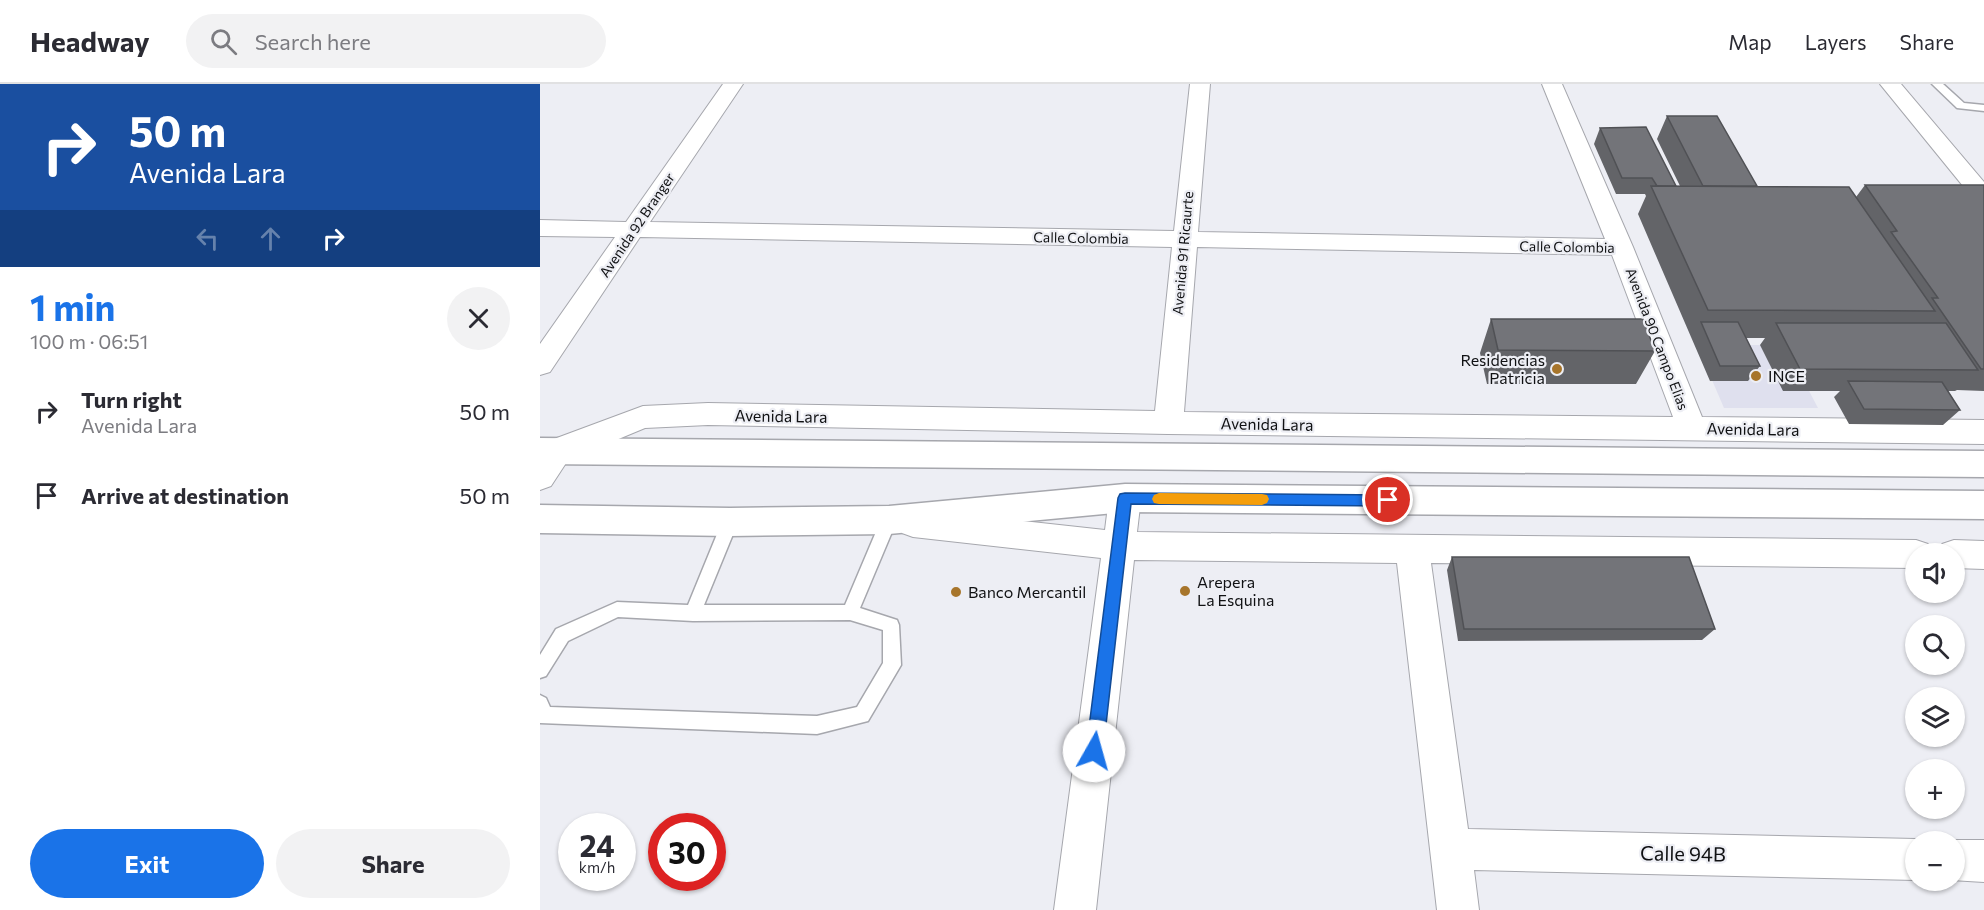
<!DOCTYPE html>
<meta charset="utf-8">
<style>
:root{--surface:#fff;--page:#f2f2f3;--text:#2b2b33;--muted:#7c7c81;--line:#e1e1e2;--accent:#1a73e8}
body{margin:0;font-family:Commissioner,sans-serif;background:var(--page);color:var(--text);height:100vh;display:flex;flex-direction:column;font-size:22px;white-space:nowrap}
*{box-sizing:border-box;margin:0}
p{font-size:20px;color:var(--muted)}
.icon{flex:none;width:33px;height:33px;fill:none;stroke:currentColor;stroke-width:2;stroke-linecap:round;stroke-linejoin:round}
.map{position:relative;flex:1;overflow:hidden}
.details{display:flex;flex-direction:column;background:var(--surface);width:540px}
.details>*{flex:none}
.top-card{background:#1a4fa0;color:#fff;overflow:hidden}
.tools{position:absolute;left:1365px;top:459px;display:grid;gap:12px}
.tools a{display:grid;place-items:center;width:60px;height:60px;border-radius:50%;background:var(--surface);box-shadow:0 2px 4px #0004;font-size:30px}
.speed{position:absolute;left:18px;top:729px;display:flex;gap:12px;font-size:30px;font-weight:700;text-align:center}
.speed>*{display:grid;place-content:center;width:78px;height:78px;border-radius:50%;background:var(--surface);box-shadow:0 2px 4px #0004;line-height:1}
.speed small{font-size:15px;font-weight:400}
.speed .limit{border:9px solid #d22;background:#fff;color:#111}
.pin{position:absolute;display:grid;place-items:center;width:51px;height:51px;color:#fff;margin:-26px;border:3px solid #fff;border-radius:50%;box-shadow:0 2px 6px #0007}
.me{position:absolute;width:66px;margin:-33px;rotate:7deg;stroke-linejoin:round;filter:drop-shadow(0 0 4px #0008)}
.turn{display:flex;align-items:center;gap:21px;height:126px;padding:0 30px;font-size:27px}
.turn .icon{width:78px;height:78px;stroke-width:2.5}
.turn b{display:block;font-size:42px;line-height:51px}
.lanes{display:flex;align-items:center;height:57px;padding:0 30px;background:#0003;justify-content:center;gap:30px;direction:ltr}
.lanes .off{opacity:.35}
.round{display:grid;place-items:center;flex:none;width:63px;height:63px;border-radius:32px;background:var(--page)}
.overview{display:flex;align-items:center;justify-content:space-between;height:102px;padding:0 30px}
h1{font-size:36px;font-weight:700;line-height:45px;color:var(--accent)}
.primary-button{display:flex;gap:12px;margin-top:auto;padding:12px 30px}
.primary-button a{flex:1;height:69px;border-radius:36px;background:var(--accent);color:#fff;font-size:24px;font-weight:700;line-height:69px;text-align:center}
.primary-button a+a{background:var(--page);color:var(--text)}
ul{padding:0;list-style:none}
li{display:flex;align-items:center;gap:18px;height:84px;padding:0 30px}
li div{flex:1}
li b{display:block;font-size:22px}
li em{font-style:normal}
header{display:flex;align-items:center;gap:36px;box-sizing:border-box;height:84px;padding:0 30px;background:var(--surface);border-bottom:2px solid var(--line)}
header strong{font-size:28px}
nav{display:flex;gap:33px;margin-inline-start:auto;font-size:21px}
.search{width:420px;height:54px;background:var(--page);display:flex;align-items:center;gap:15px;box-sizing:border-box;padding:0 21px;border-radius:33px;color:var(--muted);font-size:22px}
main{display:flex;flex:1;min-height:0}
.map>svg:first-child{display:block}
.built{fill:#dfe0ee}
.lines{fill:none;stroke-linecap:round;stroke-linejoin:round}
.lane-casing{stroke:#a6a7ad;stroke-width:3}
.street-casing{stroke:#a6a7ad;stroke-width:2}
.secondary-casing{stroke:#a6a7ad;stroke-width:3}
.lane{fill:#fff;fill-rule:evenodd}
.street{fill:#fff;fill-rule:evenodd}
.secondary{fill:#fff;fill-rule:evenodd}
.wall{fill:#636468}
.building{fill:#737479;stroke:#505155;stroke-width:1.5}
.route{fill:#1a73e8;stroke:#114b97;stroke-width:1.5}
.slow{fill:#f59e0b}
.poi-dot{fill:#a7752b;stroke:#edeef4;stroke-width:2}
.labels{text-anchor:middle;stroke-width:4.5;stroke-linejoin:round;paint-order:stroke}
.far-street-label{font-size:14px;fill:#101113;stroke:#edeef4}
.poi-label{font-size:16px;fill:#101113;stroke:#edeef4;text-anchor:start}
.street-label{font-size:16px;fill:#101113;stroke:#edeef4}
.near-street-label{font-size:20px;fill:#101113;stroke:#edeef4}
</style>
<header>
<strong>Headway</strong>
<div class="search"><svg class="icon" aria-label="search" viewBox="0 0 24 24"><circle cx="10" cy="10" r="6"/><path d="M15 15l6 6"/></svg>Search here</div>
<nav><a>Map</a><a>Layers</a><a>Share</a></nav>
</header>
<main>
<section class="details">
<div class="top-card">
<div class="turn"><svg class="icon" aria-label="right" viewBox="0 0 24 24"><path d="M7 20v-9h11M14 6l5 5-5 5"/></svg><div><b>50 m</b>Avenida Lara</div></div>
<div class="lanes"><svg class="icon off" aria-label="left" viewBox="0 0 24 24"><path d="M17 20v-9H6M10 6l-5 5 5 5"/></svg><svg class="icon off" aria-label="ahead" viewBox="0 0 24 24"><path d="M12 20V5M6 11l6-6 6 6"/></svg><svg class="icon" aria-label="right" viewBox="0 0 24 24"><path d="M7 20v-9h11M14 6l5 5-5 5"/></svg></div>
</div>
<div class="overview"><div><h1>1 min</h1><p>100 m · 06:51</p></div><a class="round"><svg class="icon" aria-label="close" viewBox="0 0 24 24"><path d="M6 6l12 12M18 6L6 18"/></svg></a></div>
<ul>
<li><svg class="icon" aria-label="right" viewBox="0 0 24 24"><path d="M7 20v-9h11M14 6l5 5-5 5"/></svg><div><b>Turn right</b><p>Avenida Lara</p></div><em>50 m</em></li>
<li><svg class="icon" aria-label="arrive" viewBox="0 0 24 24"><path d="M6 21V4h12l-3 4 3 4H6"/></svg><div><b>Arrive at destination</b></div><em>50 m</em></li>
</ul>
<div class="primary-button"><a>Exit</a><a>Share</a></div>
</section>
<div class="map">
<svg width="1444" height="826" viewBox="0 0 1444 826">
<rect width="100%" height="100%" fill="#edeef4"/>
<!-- built -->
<path class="built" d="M1157 261H1245L1278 324H1184Z"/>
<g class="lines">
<!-- lane casing -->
<g class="lane-casing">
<path id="lane" d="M1392 0H1403L1424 19 1444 21V27L1417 24Z
M349 430 354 431 357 436 320 524 357 536 359 541 361 581 328 637 277 650 0 639V611L6 614 10 623 277 632 317 623 343 579V546L310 536 153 537 78 533 28 557 6 592 0 594V571L16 545 77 518 148 521 182 438 185 433 190 432 195 433 198 438 164 521H305L341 436 344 431Z"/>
</g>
<!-- street casing -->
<g class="street-casing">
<path id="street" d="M183 0H203L110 138 634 147 650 0H670L658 148 1065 155 1002 0H1022L1093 163 1162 333 1444 336V360L628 350 168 341 105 344 28 376 11 402 0 406V368L6 358 103 322 168 319 615 327 632 163 100 153 10 288 0 291V260L75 153 0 152V136L86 138ZM657 163 1072 171 1133 333 644 328Z
M1340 0H1361L1444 98V120L1436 118Z
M585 401 596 405 601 414 597 448 1376 456 1388 460 1392 470H1376V484L891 479 928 745 1376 755 1381 758H1376V796L934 786 939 826H897L857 479 594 476 556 826H514L561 474 373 453 362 449 357 439 362 429 373 425 565 446 569 414 574 405Z
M1414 456 1444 457V485L1414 484V470H1398L1402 460Z
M1414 756H1444V798L1411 796H1414V758H1411Z"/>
</g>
<!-- secondary casing -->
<g class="secondary-casing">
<path id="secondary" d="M0 354 1444 367V393L0 380Z
M585 400 1444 407V435L585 428 349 450 190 452 0 449V421L190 424 349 422Z"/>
</g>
<!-- lane -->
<use href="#lane" class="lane"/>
<!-- street -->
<use href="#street" class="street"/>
<!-- secondary -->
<use href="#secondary" class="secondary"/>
</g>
<!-- wall -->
<path class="wall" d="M1127 32 1217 102 1316 113 1325 101H1444V307L1417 306 1415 307H1408L1420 326 1403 341 1309 340 1294 313 1300 307H1243L1220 261 1225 254H1206L1220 282 1208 297H1170L1098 130 1106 112 1105 110H1076L1054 60 1060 44 1136 102H1140L1117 55Z
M951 235 1115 267 1096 300H947L940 269Z
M912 473 1175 545 1162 556 918 557 907 486Z"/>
<!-- building -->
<path class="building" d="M1127 32H1177L1217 102H1163Z
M1106 43 1136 102H1117L1112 94H1082L1060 44Z
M1325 101H1444V285H1441L1392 214H1398L1351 148 1357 147Z
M1111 102 1309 103 1395 227 1168 226Z
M951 235H1103L1115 267 958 266Z
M1161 238H1198L1220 282H1180Z
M1236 239H1406L1438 286 1260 285Z
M1308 297 1402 298 1420 326 1324 325Z
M912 473H1149L1175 545H924Z"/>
<!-- route -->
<path class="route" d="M585 409 848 411 852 412 854 416 852 420 848 422 591 420 563 667 560 672 554 675 548 672 546 667 578 414 580 410Z"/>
<!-- slow -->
<path class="slow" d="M619 409 722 410 727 411 729 415 727 419 722 421 619 420 614 419 612 415 614 411Z"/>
<!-- markers -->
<g class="poi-dot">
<circle cx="1017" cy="285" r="6"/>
<circle cx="1216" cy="292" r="6"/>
<circle cx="645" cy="507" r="6"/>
<circle cx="416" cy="508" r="6"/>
</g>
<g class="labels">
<!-- far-street labels -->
<g class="far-street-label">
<text transform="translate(97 141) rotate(-56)" y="5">Avenida 92 Branger</text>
<text transform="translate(541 154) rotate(1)" y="5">Calle Colombia</text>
<text transform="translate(1027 163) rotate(1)" y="5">Calle Colombia</text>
<text transform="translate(643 169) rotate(-85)" y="5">Avenida 91 Ricaurte</text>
<text transform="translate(1117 255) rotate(69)" y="5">Avenida 90 Campo Elias</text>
</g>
<!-- poi labels -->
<g class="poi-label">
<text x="1005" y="282" text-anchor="end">Residencias<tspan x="1005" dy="18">Patricia</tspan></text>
<text x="1228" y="298">INCE</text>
<text x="657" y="504">Arepera<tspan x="657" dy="18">La Esquina</tspan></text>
<text x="428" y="514">Banco Mercantil</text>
</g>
<!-- street labels -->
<g class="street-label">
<text transform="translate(241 332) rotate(1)" y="6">Avenida Lara</text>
<text transform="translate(727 340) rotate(1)" y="6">Avenida Lara</text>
<text transform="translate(1213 345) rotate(1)" y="6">Avenida Lara</text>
</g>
<!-- near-street labels -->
<g class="near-street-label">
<text transform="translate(1143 770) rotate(1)" y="7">Calle 94B</text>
</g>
</g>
</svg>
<div class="tools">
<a><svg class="icon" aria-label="sound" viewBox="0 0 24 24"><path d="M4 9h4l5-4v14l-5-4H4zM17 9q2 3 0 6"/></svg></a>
<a><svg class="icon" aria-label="search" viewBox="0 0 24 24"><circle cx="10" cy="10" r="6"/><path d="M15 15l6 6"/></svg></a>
<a><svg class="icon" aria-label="layers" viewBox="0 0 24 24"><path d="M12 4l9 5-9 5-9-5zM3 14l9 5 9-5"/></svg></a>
<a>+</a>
<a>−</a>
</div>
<div class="speed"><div>24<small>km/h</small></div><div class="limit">30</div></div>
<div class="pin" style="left:848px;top:416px;background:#d93025"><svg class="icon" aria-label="arrive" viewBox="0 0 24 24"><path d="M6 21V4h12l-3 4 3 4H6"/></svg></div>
<svg class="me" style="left:554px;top:667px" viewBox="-20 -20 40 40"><circle r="19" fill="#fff"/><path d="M0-13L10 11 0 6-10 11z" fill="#1a73e8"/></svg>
</div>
</main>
